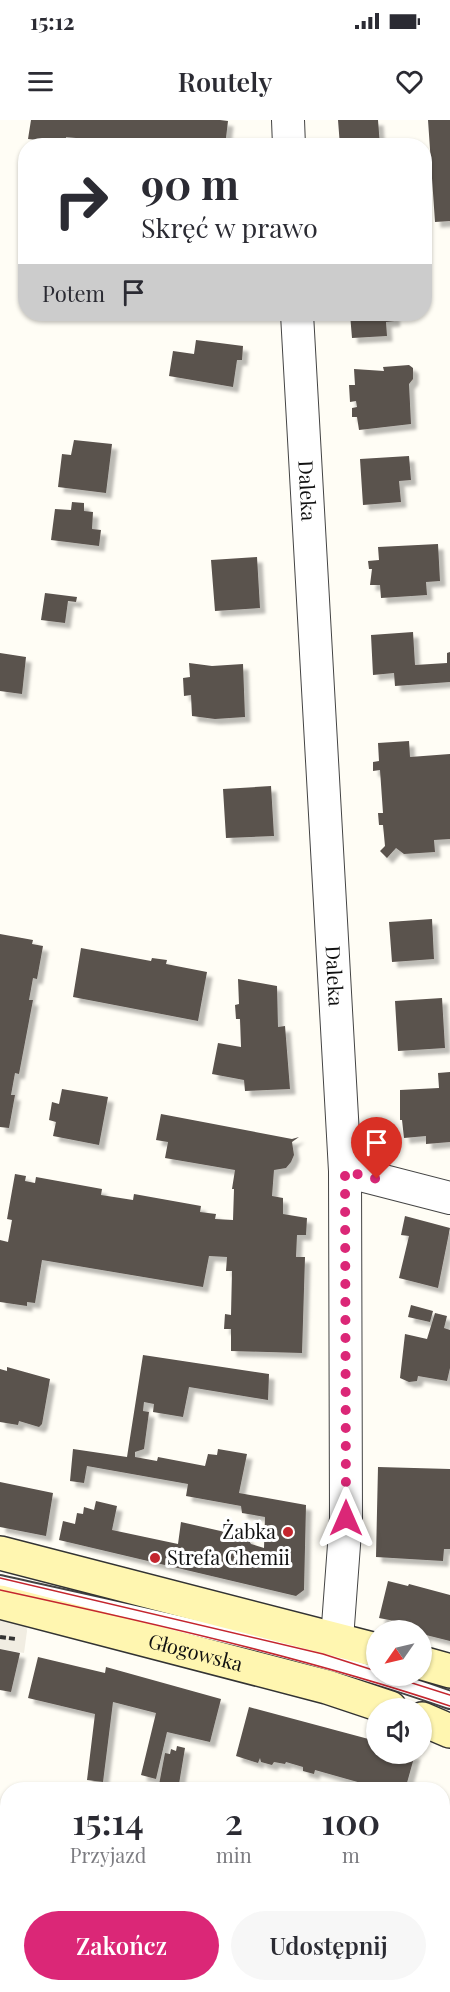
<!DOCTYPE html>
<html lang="pl">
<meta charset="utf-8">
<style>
:root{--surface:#fff;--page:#f7f7f7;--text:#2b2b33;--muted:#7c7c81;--accent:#db2777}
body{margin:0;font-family:"Playfair Display",serif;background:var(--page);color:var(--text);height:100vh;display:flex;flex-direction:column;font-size:22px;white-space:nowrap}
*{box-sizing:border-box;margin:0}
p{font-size:20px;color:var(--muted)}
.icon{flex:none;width:33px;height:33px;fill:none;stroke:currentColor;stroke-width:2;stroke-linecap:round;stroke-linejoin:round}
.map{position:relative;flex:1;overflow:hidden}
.details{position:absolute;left:0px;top:1662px;width:450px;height:210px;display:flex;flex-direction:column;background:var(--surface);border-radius:24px 24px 0 0;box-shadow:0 2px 4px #0004}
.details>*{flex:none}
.hud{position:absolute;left:18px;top:18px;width:414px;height:183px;border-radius:24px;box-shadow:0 2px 4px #0004;background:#fff;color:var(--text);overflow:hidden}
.needle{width:39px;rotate:236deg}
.tools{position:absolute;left:366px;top:1500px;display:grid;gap:12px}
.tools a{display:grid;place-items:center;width:66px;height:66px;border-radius:50%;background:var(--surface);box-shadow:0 2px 4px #0004;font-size:30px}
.pin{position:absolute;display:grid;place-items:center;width:51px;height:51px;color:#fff;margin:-62px -26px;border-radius:50% 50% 50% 0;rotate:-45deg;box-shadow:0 0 6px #0007}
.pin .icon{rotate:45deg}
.me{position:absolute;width:66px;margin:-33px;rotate:0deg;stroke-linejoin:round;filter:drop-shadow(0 0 4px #0008)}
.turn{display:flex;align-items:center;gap:21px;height:126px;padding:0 24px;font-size:27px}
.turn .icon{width:78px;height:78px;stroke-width:2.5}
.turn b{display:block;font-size:42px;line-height:51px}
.then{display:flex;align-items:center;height:57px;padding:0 24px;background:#0003;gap:12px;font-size:22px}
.eta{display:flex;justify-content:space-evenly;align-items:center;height:102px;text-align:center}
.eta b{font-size:36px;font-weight:600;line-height:42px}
.cta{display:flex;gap:12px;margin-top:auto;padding:12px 24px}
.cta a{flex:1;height:69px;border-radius:36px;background:var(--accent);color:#fff;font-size:24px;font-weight:600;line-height:69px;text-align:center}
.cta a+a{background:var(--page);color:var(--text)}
.status{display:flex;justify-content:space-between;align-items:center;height:42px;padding:0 30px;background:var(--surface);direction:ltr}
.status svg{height:16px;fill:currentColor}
header{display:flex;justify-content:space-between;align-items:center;height:78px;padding:0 24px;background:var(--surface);font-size:27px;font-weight:600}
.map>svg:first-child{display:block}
.green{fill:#d5ebbd}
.plaza{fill:#f1ede2}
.building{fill:#5a524d;filter:url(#shadow)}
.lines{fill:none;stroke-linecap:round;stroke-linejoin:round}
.lane-casing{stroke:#444;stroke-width:20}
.street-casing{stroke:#444;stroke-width:34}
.secondary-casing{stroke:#333;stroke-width:36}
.path{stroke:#333;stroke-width:4;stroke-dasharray:6 3;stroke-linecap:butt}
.lane{stroke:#fff;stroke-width:16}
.street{stroke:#fff;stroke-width:32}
.secondary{stroke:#fff6b0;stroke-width:33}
.tram{stroke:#c4262e;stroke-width:1.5}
.route{stroke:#db2777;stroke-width:10;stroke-dasharray:0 18}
.poi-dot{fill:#c4262e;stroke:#fff;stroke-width:2}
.labels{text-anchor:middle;stroke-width:6;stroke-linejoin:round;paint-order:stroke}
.street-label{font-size:20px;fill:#111;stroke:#fff}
.poi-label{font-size:20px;fill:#111;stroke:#fff;text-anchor:end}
</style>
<div class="status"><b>15:12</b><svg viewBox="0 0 49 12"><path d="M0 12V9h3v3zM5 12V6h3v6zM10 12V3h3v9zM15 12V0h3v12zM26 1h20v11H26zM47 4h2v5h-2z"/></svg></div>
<header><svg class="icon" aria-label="menu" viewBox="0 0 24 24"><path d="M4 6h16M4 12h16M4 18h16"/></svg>Routely<svg class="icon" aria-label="heart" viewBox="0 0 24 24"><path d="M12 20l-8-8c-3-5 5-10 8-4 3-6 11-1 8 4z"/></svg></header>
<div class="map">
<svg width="450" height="1872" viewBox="0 0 450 1872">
<defs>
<filter id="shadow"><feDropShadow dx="5.5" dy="5.5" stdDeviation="1.5" flood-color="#0004"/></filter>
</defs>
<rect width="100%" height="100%" fill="#fffdf5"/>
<!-- green -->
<path class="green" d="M0 1709 7 1710V1789L0 1788Z
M0 1792 7 1793V1863L0 1861Z
M120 1864H277V1865L275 1872H118Z
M15 1865H115L113 1872H54Z"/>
<!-- plaza -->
<path class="plaza" d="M0 1490 26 1502 27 1511 24 1533 0 1529Z"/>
<!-- building -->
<path class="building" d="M31 0H220L228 1 225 26H87L75 24 76 18 66 17V23L28 19Z
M338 0H378L380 26H340Z
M428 0H450V101L435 102Z
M350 194H394L395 201 386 202 387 216 352 218Z
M196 220 243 226 242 240H237L233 267 169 256 173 231 194 234Z
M409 245 413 248V259L409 264 411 304 359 310 357 297H352V288L357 287 356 281 350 282 349 265H355L354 249 384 251 383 247Z
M74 320 112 324 106 373 58 367 62 334 71 335Z
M409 336 411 360 399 361 401 382 363 385 360 339Z
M72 382 84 383V391L93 392 92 409 101 410 99 426 51 420 55 389 71 390Z
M438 424 440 461 426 462 427 475 381 478 380 465H370L372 449H369L368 441 379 440 378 427Z
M257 437 260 488 215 491 211 440Z
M45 473 77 477 76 482 68 481 65 503 41 500Z
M413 512 415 545 447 543V533L450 532V562L395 566 394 553 373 555 371 515Z
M0 533 26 537 22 574 0 571Z
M189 543 212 546 243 544 245 597 215 599 192 596 191 575 184 576 183 558 190 557Z
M409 621 410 637 450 634V719L434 720 435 732 404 734 396 728 387 738 380 731 385 726 383 705H379L378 693H383L380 650 373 651V642L379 641 378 623Z
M271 666 274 716 226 718 223 669Z
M432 799 434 839 392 842 389 802Z
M0 814 33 820 32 824 43 826 37 859 33 858 29 880H33L19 954 15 953 11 975H15L9 1008 0 1007Z
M81 828 151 841 152 838 167 840 166 844 207 852 198 901 73 877Z
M238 859 277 866 278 907 285 906 290 969 245 971 244 960 212 954 218 923 241 927 240 899H236L235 885 239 884Z
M442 878 445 928 398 931 395 881Z
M450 952V1022L426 1024V1016L404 1018 402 1000H400V970L439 968 438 953Z
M62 969 108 977 99 1025 53 1016 56 1002 49 1000 52 982 59 984Z
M161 994 292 1019 299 1017 292 1022 294 1035 291 1042 286 1048 274 1050 272 1076 283 1078V1094L307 1098 306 1115H297L296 1137H305L302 1233 231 1231V1209H224L225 1194 231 1195 232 1151H226L227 1137 209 1136 203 1167 42 1140 35 1183 27 1182V1186L0 1182V1120L8 1122 12 1100 7 1099 15 1054 26 1056 25 1061 35 1063 36 1057 102 1069 101 1075 133 1080 134 1074 201 1086 200 1092 216 1094 215 1099 233 1100 234 1069H232L235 1050 165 1038 168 1022 156 1020Z
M405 1096 450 1108 438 1168 399 1158 409 1116 401 1115Z
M411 1185 433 1191 430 1202 408 1197Z
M435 1193 447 1196 444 1208 450 1210V1248L447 1261 418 1256 417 1261 409 1262 400 1258 405 1214 427 1219Z
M143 1235 269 1254 268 1280 189 1267 183 1297 153 1292 154 1284 144 1282 143 1291 149 1292 144 1329 135 1332V1337L157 1341 158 1337 205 1346 208 1334 217 1335 218 1329 247 1334 239 1373 306 1385 304 1470 296 1476 59 1420 63 1401 75 1404 77 1393 83 1394 84 1387 94 1390 96 1381 117 1386 112 1410 178 1424 181 1402 247 1417 251 1424 264 1428 265 1397 242 1393 241 1386 186 1376 188 1364 87 1346 84 1363 70 1361 73 1329 127 1337Z
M7 1247 50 1259 42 1304 39 1307 19 1301 18 1305 0 1302V1249L7 1251Z
M378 1347 450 1349V1429H444L443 1441 376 1437Z
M0 1362 53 1373 46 1416 0 1407Z
M388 1461 408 1466 409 1464 450 1475V1521L422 1514V1510L399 1507 400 1502 379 1498Z
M0 1529 20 1533 11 1572 0 1570Z
M38 1537 105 1553 106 1547 221 1579 210 1622 167 1612 156 1659 141 1655 156 1593 113 1582 103 1662 87 1660 95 1594 28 1578Z
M249 1587 376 1621V1634H415L405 1670H386L315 1650 314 1654 303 1651V1647L286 1642 285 1644 274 1642 272 1645 261 1642 260 1638 258 1643 236 1636Z
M177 1626 185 1628 178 1670H158L165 1633 170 1634 171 1629 176 1631Z
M292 1864H340L338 1872H290Z"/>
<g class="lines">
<!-- lane casing -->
<g class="lane-casing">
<path id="lane" d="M0 1464C151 1498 304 1528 450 1580"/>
</g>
<!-- street casing -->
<g class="street-casing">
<g id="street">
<path d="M288 0 289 26"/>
<path id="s1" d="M297 194 345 1051 346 1398 337 1519"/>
<path d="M345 1051 450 1078"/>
</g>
</g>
<!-- secondary casing -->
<g class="secondary-casing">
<g id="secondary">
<path d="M0 1433 376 1530"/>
<path id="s2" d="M0 1482 327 1567 390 1588"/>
<path d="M422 1543 450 1551"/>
<path d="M422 1599 450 1611"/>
</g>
</g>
<!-- path -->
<path class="path" d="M0 1517 16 1519"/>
<!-- lane -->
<use href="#lane" class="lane"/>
<!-- street -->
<use href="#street" class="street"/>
<!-- secondary -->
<use href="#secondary" class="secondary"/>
<!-- tram -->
<path class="tram" d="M0 1458 323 1534 376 1551
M0 1470C152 1503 303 1537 450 1586
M390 1556 450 1575"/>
</g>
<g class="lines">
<!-- route -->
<path class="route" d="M346 1398 345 1051 377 1059"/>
</g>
<!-- markers -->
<g class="poi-dot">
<circle cx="288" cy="1412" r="6"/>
<circle cx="155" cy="1438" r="6"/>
</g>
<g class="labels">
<!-- street labels -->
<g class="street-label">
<text dy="7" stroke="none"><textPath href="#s1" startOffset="177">Daleka</textPath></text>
<text dy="7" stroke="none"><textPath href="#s1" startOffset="663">Daleka</textPath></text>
<text dy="7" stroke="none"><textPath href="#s2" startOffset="202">Głogowska</textPath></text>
</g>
<!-- poi labels -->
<g class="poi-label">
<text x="276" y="1419">Żabka</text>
<text x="167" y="1445" text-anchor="start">Strefa Chemii</text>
</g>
</g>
</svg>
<div class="tools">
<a><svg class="needle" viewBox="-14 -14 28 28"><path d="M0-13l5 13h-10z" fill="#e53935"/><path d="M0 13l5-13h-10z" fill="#7c7c81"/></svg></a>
<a><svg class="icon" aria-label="sound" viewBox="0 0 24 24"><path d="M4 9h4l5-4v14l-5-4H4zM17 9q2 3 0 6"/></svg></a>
</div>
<div class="pin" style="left:377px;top:1059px;background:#d93025"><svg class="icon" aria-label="arrive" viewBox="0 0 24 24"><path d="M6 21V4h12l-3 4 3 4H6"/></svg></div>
<svg class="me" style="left:346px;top:1398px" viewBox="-20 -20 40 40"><path d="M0-17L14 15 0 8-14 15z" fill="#db2777" stroke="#fff" stroke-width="4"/></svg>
<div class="hud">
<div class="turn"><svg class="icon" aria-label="right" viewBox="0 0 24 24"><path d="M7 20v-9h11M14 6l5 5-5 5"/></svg><div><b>90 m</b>Skręć w prawo</div></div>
<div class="then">Potem<svg class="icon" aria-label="arrive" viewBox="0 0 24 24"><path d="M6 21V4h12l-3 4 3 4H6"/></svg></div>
</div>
<section class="details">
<div class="eta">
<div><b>15:14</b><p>Przyjazd</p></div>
<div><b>2</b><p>min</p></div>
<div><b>100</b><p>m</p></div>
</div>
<div class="cta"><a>Zakończ</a><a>Udostępnij</a></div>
</section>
</div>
